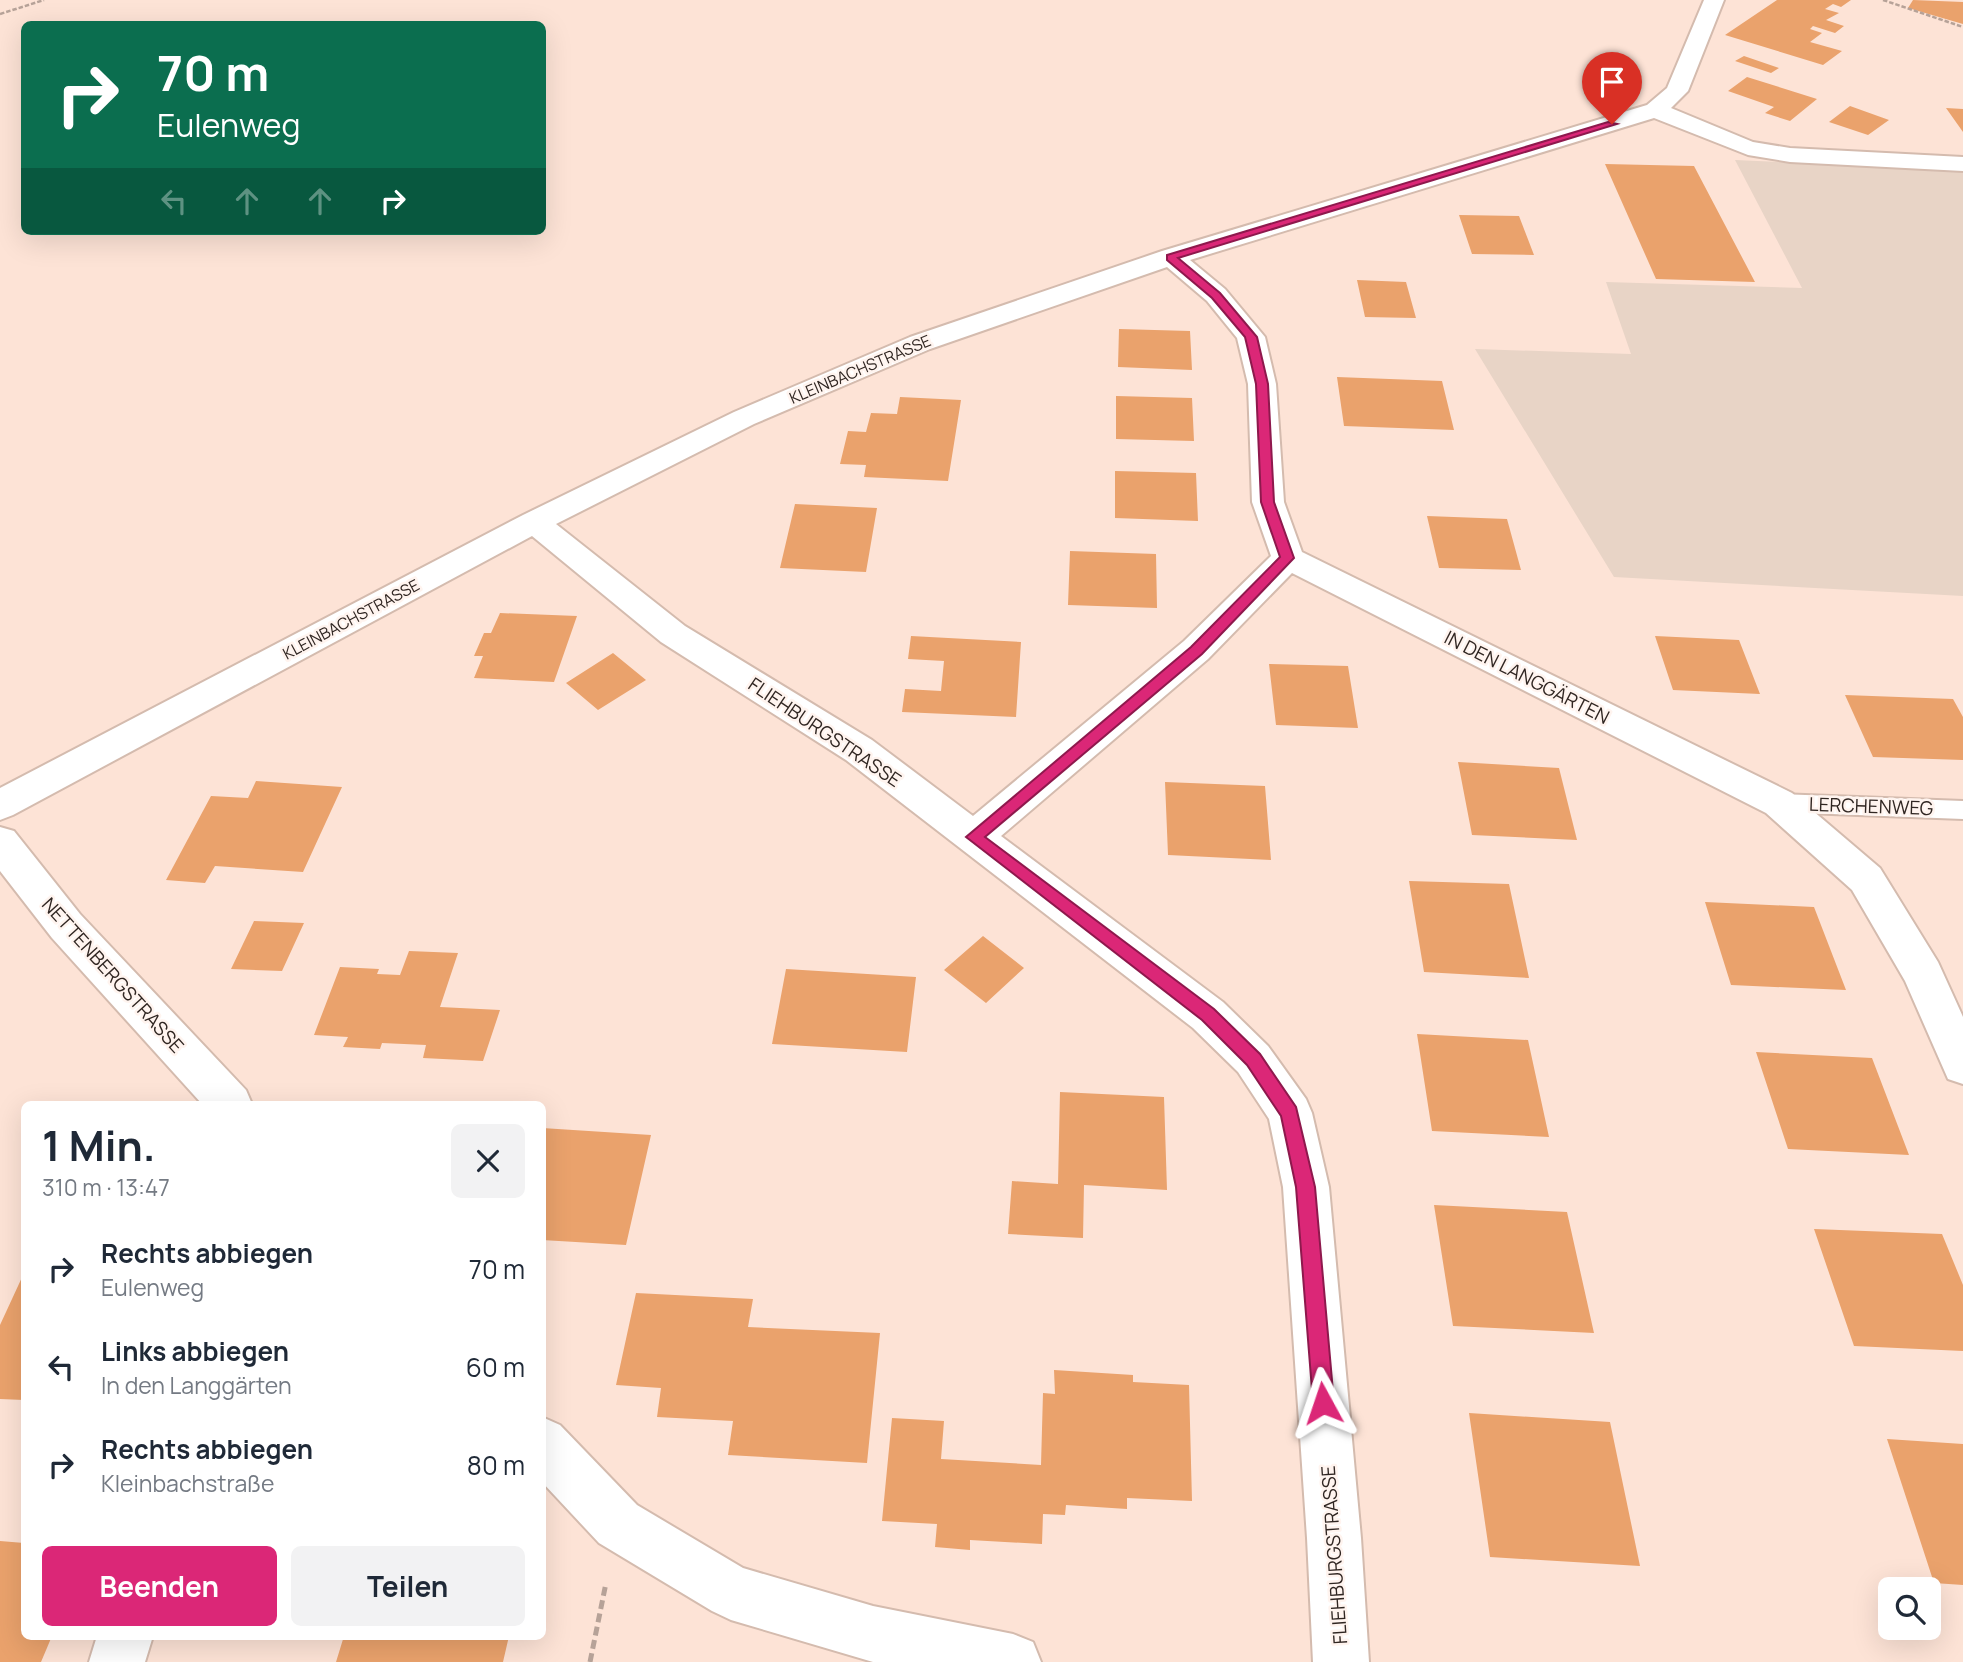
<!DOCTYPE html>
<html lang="de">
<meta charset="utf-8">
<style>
:root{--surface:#fff;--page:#f2f2f3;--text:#1f2937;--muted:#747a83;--accent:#db2777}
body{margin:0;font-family:Manrope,sans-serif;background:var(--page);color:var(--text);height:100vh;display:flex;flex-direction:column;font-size:26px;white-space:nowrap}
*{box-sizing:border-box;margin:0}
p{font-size:23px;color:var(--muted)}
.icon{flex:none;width:38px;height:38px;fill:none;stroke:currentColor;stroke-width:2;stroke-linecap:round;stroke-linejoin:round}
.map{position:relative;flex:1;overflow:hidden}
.drawer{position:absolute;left:21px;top:1101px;width:525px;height:539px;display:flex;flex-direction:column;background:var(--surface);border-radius:10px;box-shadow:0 7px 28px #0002}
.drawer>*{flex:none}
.guide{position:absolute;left:21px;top:21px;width:525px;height:214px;border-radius:10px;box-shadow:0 7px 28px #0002;background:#0b6e4f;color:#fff;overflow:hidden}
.fabs{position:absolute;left:1878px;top:1577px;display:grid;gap:14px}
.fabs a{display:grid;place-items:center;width:63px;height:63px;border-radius:10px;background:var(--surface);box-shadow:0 7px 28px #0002;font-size:35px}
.pin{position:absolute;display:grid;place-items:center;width:60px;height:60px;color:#fff;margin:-72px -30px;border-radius:50% 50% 50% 0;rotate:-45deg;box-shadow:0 0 7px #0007}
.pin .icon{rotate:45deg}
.me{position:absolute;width:77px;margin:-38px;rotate:355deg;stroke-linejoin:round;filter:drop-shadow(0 0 5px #0008)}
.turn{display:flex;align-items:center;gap:24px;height:147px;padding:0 21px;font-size:32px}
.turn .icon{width:91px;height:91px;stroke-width:2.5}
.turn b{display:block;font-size:49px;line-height:60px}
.lanes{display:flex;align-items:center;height:66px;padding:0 21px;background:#0003;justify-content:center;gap:35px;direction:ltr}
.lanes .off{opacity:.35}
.round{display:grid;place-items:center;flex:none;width:74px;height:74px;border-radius:10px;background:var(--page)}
.overview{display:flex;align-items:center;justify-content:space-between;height:119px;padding:0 21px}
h1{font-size:42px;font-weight:700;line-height:52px}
.button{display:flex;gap:14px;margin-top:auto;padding:14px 21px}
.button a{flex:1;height:80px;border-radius:10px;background:var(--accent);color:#fff;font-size:28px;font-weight:700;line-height:80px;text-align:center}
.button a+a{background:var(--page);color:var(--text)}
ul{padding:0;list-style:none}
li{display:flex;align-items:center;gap:21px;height:98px;padding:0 21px}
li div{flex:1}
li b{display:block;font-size:26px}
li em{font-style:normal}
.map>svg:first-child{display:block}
.education{fill:#e8d4c6}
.building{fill:#eaa26c}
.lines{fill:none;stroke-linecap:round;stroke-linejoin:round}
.service-casing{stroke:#d4bbae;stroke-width:4}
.minor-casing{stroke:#d4bbae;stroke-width:4}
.path-far1{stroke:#b6a298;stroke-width:2.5;stroke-dasharray:4.5 2;stroke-linecap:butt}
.path{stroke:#b6a298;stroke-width:5;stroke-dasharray:9 4.5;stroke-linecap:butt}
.service{fill:#fff;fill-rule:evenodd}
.minor{fill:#fff;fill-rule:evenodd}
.route{fill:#db2777;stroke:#8e194d;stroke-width:2}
.labels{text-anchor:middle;stroke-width:5;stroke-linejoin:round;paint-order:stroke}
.far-street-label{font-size:16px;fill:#302622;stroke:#fff4ef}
.street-label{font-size:19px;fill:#302622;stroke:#fff4ef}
</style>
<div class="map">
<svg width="1963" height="1662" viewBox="0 0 1963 1662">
<rect width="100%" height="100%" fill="#fde3d6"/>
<!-- education -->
<path class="education" d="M1735 160 1963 170V596L1614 577 1475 349 1631 354 1606 282 1802 288Z"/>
<!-- building -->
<path class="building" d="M1777 0H1851L1841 7 1833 4 1825 9 1839 13 1826 20 1844 26 1835 33 1813 26 1810 29 1822 33 1810 42 1842 51 1823 65 1725 35Z
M1913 0 1963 2V24L1908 8Z
M1744 56 1779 68 1771 73 1735 61Z
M1747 77 1817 99 1790 121 1765 113 1774 107 1728 91Z
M1850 106 1889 120 1868 135 1829 122Z
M1946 108 1963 109V132Z
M1605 164 1694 166 1755 282 1656 279Z
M1459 215 1519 216 1534 255 1472 254Z
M1357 280 1406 282 1416 318 1365 317Z
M1119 329 1190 331 1192 370 1118 367Z
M1337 377 1442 381 1454 430 1344 426Z
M1116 396 1192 398 1194 441 1116 439Z
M900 397 961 400 948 481 864 477 866 465 840 464 848 431 866 432 871 413 897 414Z
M1115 471 1196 473 1198 521 1115 518Z
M795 504 877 508 866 572 780 568Z
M1427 516 1507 519 1521 570 1439 568Z
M1070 551 1156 554 1157 608 1068 605Z
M500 613 577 616 554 682 474 678 483 656H474L484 633H491Z
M911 636 1021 642 1016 717 902 712 905 689 941 691 944 661 908 659Z
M1655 636 1739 640 1760 694 1673 690Z
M613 653 646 680 598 710 566 683Z
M1269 664 1348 666 1358 728 1276 725Z
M1845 695 1953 699 1963 717V760L1873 757Z
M1458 762 1559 768 1577 840 1472 835Z
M256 781 342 787 303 872 215 866 205 883 166 880 211 796 248 798Z
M1165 782 1265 786 1271 860 1168 855Z
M1409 881 1509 884 1529 978 1424 972Z
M1705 902 1814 907 1846 990 1731 985Z
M254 921 304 923 282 971 231 969Z
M983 936 1024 968 986 1003 944 970Z
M409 951 458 953 440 1007 500 1010 483 1061 423 1058 426 1045 382 1043 380 1049 343 1047 348 1037 314 1035 340 967 379 969 377 974 400 975Z
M786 969 916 977 907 1052 772 1044Z
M1417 1034 1528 1040 1549 1137 1432 1131Z
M1756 1052 1872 1058 1909 1155 1788 1149Z
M1060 1092 1164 1097 1167 1190 1084 1185 1083 1238 1008 1234 1012 1181 1058 1184Z
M542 1128 651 1135 626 1245 542 1240Z
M1434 1205 1567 1212 1594 1333 1453 1326Z
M1814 1229 1942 1234 1963 1285V1351L1854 1346Z
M24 1273V1400L0 1399V1325Z
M636 1293 753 1299 748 1327 880 1333 867 1463 728 1455 733 1421 657 1417 661 1388 616 1385Z
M1054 1370 1133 1375V1382L1189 1385 1192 1501 1127 1498V1509L1066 1505 1065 1515 1043 1514 1042 1544 970 1540V1550L935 1547 937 1524 882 1521 892 1418 944 1421 941 1459 1041 1465 1043 1393 1055 1394Z
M1469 1413 1610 1422 1640 1566 1490 1557Z
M1887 1439 1963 1444V1585L1934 1583Z
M0 1541 24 1543V1636H52L41 1662H0Z
M344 1636H509L503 1662H336Z"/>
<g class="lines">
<!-- service casing -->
<g class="service-casing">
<path id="service" d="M1779 794 1963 801V819L1779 812 1770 810 1767 803 1770 796Z"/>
</g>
<!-- minor casing -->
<g class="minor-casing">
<path id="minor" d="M1704 0H1724L1688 91 1671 108 1753 142 1790 148 1963 157V171L1790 162 1748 155 1654 118 1190 260 1225 289 1265 337 1276 384 1284 502 1302 552 1792 793 1880 868 1938 962 1963 1017V1084L1948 1079 1905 981 1852 890 1766 813 1292 573 1208 659 1001 836 1223 1002 1268 1046 1306 1099 1312 1113 1329 1187 1361 1538 1369 1662H1313L1307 1538 1283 1187 1269 1119 1238 1072 1193 1028 846 760 661 642 532 536 13 815 0 820V788L523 515 734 412 910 337 1162 251 1647 105 1667 88ZM1167 267 1207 301 1237 338 1248 384 1252 502 1271 556 1184 641 973 816 872 740 685 626 556 524 754 424 930 349Z
M0 827 14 831 80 914 246 1090 252 1104H202L52 938 0 871Z
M542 1417 560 1425 637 1505 743 1568 873 1606 1013 1634 1033 1642 1041 1662H873L731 1620 712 1611 599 1543 542 1482Z
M97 1636H153L145 1662H89Z"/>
</g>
<!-- path-far1 -->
<path class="path-far1" d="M1883 0 1963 27
M0 14 44 0"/>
<!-- path -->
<path class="path" d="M590 1662 606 1583"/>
<!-- service -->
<use href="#service" class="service"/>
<!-- minor -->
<use href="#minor" class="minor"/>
</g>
<!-- route -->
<path class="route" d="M1608 122 1617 124 1178 258 1220 293 1257 337 1268 384 1274 502 1294 558 1202 654 985 837 1214 1009 1260 1054 1296 1107 1315 1187 1334 1403 1331 1410 1323 1413 1316 1410 1313 1403 1296 1187 1281 1116 1247 1065 1202 1020 966 837 1191 647 1280 557 1261 502 1256 384 1245 337 1212 298 1167 260V255Z"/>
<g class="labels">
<!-- far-street labels -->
<g class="far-street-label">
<text transform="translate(860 369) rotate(-23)" y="6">KLEINBACHSTRASSE</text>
<text transform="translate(351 619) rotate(-28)" y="6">KLEINBACHSTRASSE</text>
</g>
<!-- street labels -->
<g class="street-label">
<text transform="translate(1527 677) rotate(27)" y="7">IN DEN LANGGÄRTEN</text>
<text transform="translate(825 732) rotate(34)" y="7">FLIEHBURGSTRASSE</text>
<text transform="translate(1871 806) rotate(2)" y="7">LERCHENWEG</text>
<text transform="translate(113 975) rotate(48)" y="7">NETTENBERGSTRASSE</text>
<text transform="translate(1334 1555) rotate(-94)" y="7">FLIEHBURGSTRASSE</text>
</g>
</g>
</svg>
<div class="fabs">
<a><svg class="icon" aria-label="search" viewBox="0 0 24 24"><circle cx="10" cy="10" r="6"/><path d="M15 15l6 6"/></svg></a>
</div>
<div class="pin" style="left:1612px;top:124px;background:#d93025"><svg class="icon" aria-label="arrive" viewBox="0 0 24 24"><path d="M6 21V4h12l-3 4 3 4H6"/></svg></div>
<svg class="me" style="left:1323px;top:1403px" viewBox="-20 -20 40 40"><path d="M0-17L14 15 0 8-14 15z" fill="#db2777" stroke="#fff" stroke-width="4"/></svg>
<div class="guide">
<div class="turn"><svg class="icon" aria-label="right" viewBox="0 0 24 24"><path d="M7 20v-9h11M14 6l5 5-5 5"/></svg><div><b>70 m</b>Eulenweg</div></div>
<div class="lanes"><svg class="icon off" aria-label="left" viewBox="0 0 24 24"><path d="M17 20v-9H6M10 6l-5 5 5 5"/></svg><svg class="icon off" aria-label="ahead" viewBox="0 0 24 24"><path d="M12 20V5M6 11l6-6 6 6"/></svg><svg class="icon off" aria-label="ahead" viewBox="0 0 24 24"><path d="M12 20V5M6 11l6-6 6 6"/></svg><svg class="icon" aria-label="right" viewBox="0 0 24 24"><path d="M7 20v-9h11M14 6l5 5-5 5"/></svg></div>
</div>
<section class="drawer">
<div class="overview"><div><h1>1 Min.</h1><p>310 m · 13:47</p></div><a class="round"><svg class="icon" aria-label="close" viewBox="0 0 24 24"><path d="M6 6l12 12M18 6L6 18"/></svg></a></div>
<ul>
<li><svg class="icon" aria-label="right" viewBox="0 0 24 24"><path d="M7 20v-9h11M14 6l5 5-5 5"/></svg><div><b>Rechts abbiegen</b><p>Eulenweg</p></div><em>70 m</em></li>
<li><svg class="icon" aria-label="left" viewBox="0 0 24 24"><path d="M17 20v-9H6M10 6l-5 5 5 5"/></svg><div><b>Links abbiegen</b><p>In den Langgärten</p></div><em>60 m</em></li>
<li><svg class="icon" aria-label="right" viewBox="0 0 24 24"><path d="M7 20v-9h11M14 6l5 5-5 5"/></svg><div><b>Rechts abbiegen</b><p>Kleinbachstraße</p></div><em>80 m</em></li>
</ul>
<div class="button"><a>Beenden</a><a>Teilen</a></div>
</section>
</div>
